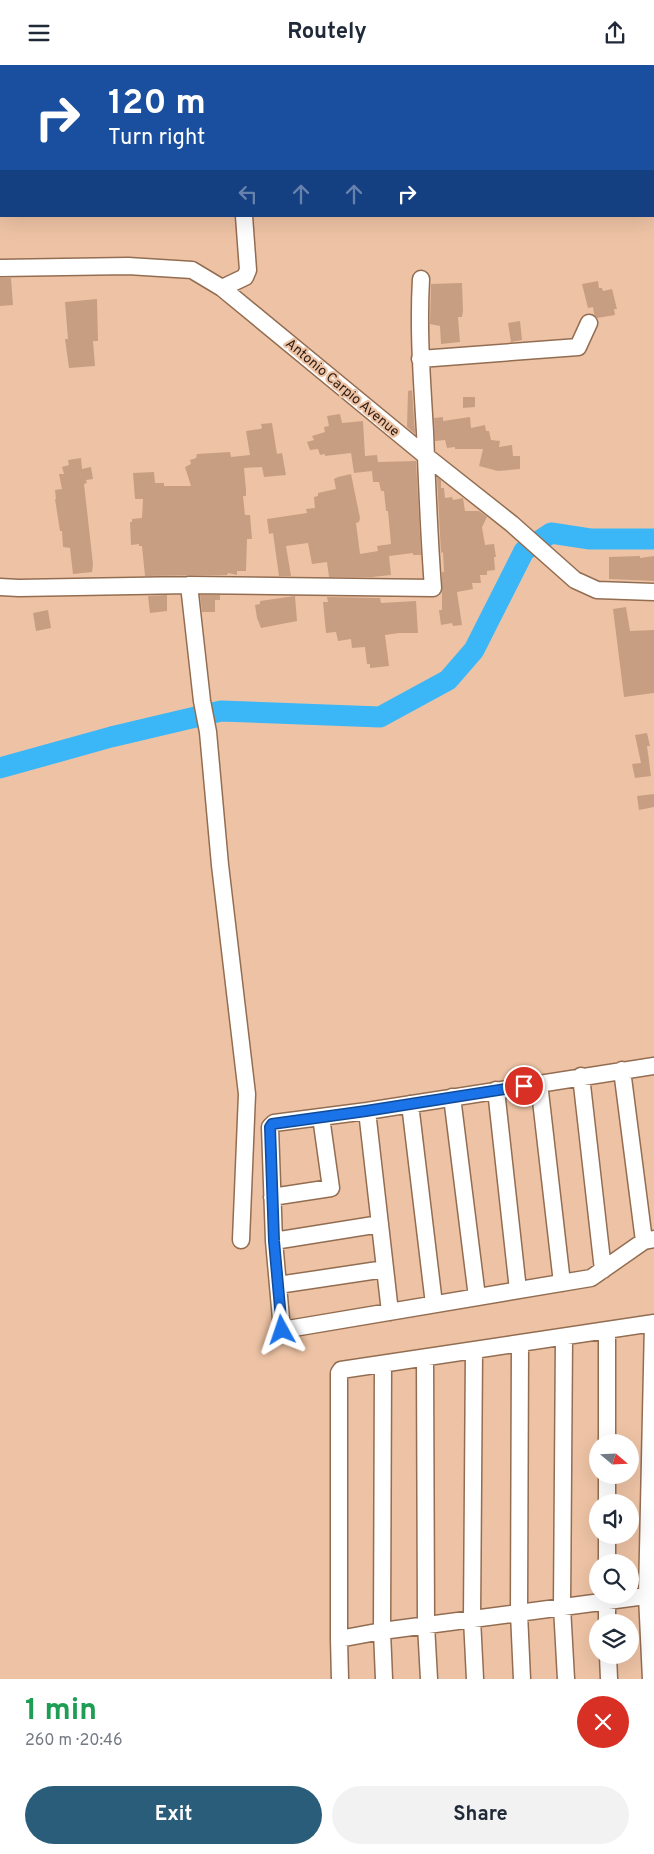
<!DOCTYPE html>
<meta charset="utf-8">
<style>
:root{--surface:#fff;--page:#f2f2f3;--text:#1f2937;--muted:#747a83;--accent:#2a5d7a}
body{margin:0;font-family:Overpass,sans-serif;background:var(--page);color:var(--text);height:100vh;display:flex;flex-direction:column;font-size:19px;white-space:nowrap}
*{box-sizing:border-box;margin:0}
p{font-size:16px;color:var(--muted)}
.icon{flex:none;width:28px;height:28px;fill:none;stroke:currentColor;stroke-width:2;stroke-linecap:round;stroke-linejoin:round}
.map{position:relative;height:1614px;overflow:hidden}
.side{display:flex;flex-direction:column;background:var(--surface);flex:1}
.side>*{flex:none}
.hud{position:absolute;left:0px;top:0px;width:655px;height:152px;box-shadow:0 5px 20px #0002;background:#1a4fa0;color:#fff;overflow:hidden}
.needle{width:32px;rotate:109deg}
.fabs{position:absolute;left:589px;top:1369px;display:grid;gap:10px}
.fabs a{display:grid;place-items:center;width:50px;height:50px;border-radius:50%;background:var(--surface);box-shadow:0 5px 20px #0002;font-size:25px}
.pin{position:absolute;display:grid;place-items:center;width:42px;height:42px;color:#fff;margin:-21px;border:2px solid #fff;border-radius:50%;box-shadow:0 1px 5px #0007}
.me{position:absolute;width:55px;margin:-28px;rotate:355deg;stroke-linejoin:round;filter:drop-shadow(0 0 4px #0008)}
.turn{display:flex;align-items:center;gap:18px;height:105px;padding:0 25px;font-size:22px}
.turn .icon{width:65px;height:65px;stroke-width:2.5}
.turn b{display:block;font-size:35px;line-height:42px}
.lanes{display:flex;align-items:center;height:48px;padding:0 25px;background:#0003;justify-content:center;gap:25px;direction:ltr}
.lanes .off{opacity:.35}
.round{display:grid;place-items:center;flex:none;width:52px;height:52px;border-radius:26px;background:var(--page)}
.head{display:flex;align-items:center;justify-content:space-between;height:85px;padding:0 25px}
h1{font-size:30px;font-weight:700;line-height:38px;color:#1e9e55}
.button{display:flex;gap:10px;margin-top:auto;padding:10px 25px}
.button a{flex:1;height:58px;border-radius:30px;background:var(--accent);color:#fff;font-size:20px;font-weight:700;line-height:58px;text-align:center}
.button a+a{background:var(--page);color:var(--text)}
header{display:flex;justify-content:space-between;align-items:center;height:65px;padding:0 25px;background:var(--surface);font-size:22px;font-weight:700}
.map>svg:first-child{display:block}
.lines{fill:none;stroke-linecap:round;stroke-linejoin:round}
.river{stroke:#3bb7f7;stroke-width:21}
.building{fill:#c79e81}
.minor-casing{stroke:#936d51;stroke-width:19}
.minor{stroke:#fff;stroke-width:16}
.route-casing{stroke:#114b97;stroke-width:12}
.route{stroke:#1a73e8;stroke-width:9}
.labels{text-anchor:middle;stroke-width:4.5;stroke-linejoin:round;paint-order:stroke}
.street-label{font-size:14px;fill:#2d1d12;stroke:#eec3a5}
</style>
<header><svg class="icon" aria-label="menu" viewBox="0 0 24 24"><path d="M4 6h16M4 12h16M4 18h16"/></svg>Routely<svg class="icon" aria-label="share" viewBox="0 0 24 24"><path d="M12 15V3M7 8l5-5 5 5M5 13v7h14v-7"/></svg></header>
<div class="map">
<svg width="654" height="1614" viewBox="0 0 654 1614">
<rect width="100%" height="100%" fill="#eec3a5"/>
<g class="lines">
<!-- river -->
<path class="river" d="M0 703 111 672 221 646 380 652 448 615 474 585 524 486 551 468 590 474H654"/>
</g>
<!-- building -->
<path class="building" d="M0 213H11L13 240 0 241Z
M598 216 599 223H602L603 226 612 224 617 244H614L615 250 597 253 594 249 593 242 588 243 582 219Z
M462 218 463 246 462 252H458L460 277 441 279 440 261 430 259 431 219Z
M97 234 98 276H93L95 301 69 303 65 274H68L65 237Z
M520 256 522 275 511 277 508 258Z
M412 325 415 367V369L407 362 408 326Z
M463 332H475V342L463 343Z
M340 349 342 358 363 356 365 391 377 390 378 397 416 396 421 490H413V488L389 491 391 510 372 512H329L327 497 312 499 308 478 286 481 291 511H279L273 468 269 469 267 454 307 448 306 444 315 443 314 432 318 431V428L336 424 334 414 338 412 351 409 360 453 359 457 356 458 360 489 378 486 377 481 391 479 388 446H386L384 426H381L379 417H373L372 406 354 408 351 388 325 391V389L320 390 318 384 310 385 307 377 314 375 312 371 325 367 324 362 329 361 327 351Z
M443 352V356L470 352 471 363 485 360 486 366H489L491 375 500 376 499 382 512 380 513 391H520V404L498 406 479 401 483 384H455V382L447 383 445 375 435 376 434 353Z
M272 358 277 389 282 388 286 410 264 412 262 402 244 403 246 425V431H243L245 450H250L252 474H247L246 506H237V510L228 508 227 510 145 511 142 481H139V479L131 480 130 457H132V454L142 453 143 434H135L133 408 154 407 155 418H164V421H191L185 402 191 399 190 395 196 393 197 389 230 387 231 392 250 390 246 366 260 364 262 363 261 359Z
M81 393 82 404 91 402 93 414 86 415 87 418 84 419 93 499 92 507 73 509 70 483 63 482 62 466H60L55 434H56L55 425 62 424 59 409H64L62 402 69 400 68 395Z
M437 412 441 415V423H444L445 433 452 432 453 435 463 433 465 446H479L487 452 482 462 485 480 494 479 496 492H494L495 505 487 506V510H480L481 518H472L473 524 457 527 462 560 453 561 452 558 441 560 439 545H442V507H444L443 487 441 488Z
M640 491V493L654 491V516L609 514V492Z
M167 530V546L150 548 148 531Z
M200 530H220V535H215V547H202Z
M295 531 297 556 261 563 257 553 255 540 260 539V536Z
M327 532 380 533 381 538 416 536 418 568H399L385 570 389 601 370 603V599H367L365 582 352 583 351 574 338 576 336 567 326 568 323 537H328Z
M626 542 630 566 654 565V628L624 632 613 544Z
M48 545 51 563 36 566 33 548Z
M647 668 650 681H647L651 711 635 713 632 699 641 698 635 670Z
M654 729V742L639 745 637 731Z"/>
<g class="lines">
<!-- minor casing -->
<g class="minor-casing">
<path id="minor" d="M233 0V1
M0 203 128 201 192 205 222 223 426 391 512 459 575 515 597 525 654 527
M222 223 245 212 248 205 244 151
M420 294 578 282 589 258
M189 520 202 636 208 667 220 800 247 1029 241 1175
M0 522 19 523 189 520 433 523C429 471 427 419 425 367 422 315 418 266 421 214
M654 1001 367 1046 274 1058 270 1062 274 1176 282 1265 591 1213 644 1176 654 1174
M622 1005 644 1176
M581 1011 603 1205
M539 1018 562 1218
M496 1025 518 1225
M452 1032 477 1232
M410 1039 434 1239
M367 1046 390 1247
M272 1132 331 1123 321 1052
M274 1176 380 1159
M278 1220 385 1204
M654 1258 341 1305 339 1308V1574L382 1566 654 1530
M564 1272 562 1542 566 1614
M520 1279 519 1548 522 1614
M474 1286 472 1554 475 1614
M425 1293 426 1560 429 1614
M383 1299 382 1566 384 1614
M607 1378V1265
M607 1438V1410
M607 1498V1470
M607 1530V1558
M339 1574 340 1614
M608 1590 609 1614
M651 1614 647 1531 653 1258"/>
</g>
<!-- minor -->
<use href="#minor" class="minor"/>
</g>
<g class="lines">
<!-- route casing -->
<g class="route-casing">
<path id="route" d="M282 1265 274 1176 270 1062 272 1059 366 1046 524 1021"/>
</g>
<!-- route -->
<use href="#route" class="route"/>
</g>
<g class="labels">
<!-- street labels -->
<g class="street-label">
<text transform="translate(343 322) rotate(40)" y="5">Antonio Carpio Avenue</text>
</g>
</g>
</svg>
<div class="fabs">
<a><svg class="needle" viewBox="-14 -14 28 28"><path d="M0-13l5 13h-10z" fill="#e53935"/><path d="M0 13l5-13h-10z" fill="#747a83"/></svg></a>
<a><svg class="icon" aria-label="sound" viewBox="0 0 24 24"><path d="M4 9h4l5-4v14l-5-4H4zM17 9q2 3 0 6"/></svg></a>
<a><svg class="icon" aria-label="search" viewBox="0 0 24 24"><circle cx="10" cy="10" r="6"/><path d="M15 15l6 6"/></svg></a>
<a><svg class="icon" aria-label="layers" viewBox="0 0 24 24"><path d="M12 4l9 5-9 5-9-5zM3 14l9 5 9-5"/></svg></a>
</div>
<div class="pin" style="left:524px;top:1021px;background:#d93025"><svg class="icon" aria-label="arrive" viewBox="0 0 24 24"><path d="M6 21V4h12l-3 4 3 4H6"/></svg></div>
<svg class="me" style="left:282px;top:1265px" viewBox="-20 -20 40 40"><path d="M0-17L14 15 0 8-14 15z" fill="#1a73e8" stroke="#fff" stroke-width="4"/></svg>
<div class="hud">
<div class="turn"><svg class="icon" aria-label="right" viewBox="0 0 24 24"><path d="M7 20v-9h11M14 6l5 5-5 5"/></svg><div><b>120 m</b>Turn right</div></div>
<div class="lanes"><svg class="icon off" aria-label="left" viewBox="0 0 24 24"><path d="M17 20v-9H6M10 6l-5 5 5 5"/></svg><svg class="icon off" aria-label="ahead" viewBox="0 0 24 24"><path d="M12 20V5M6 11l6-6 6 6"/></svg><svg class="icon off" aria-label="ahead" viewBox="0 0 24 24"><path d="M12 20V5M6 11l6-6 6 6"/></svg><svg class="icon" aria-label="right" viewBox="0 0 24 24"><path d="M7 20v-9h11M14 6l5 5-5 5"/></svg></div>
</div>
</div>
<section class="side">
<div class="head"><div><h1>1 min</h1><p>260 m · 20:46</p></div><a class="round" style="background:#d93025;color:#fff"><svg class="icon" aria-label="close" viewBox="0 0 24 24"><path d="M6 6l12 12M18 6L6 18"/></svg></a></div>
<div class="button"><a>Exit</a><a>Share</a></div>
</section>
